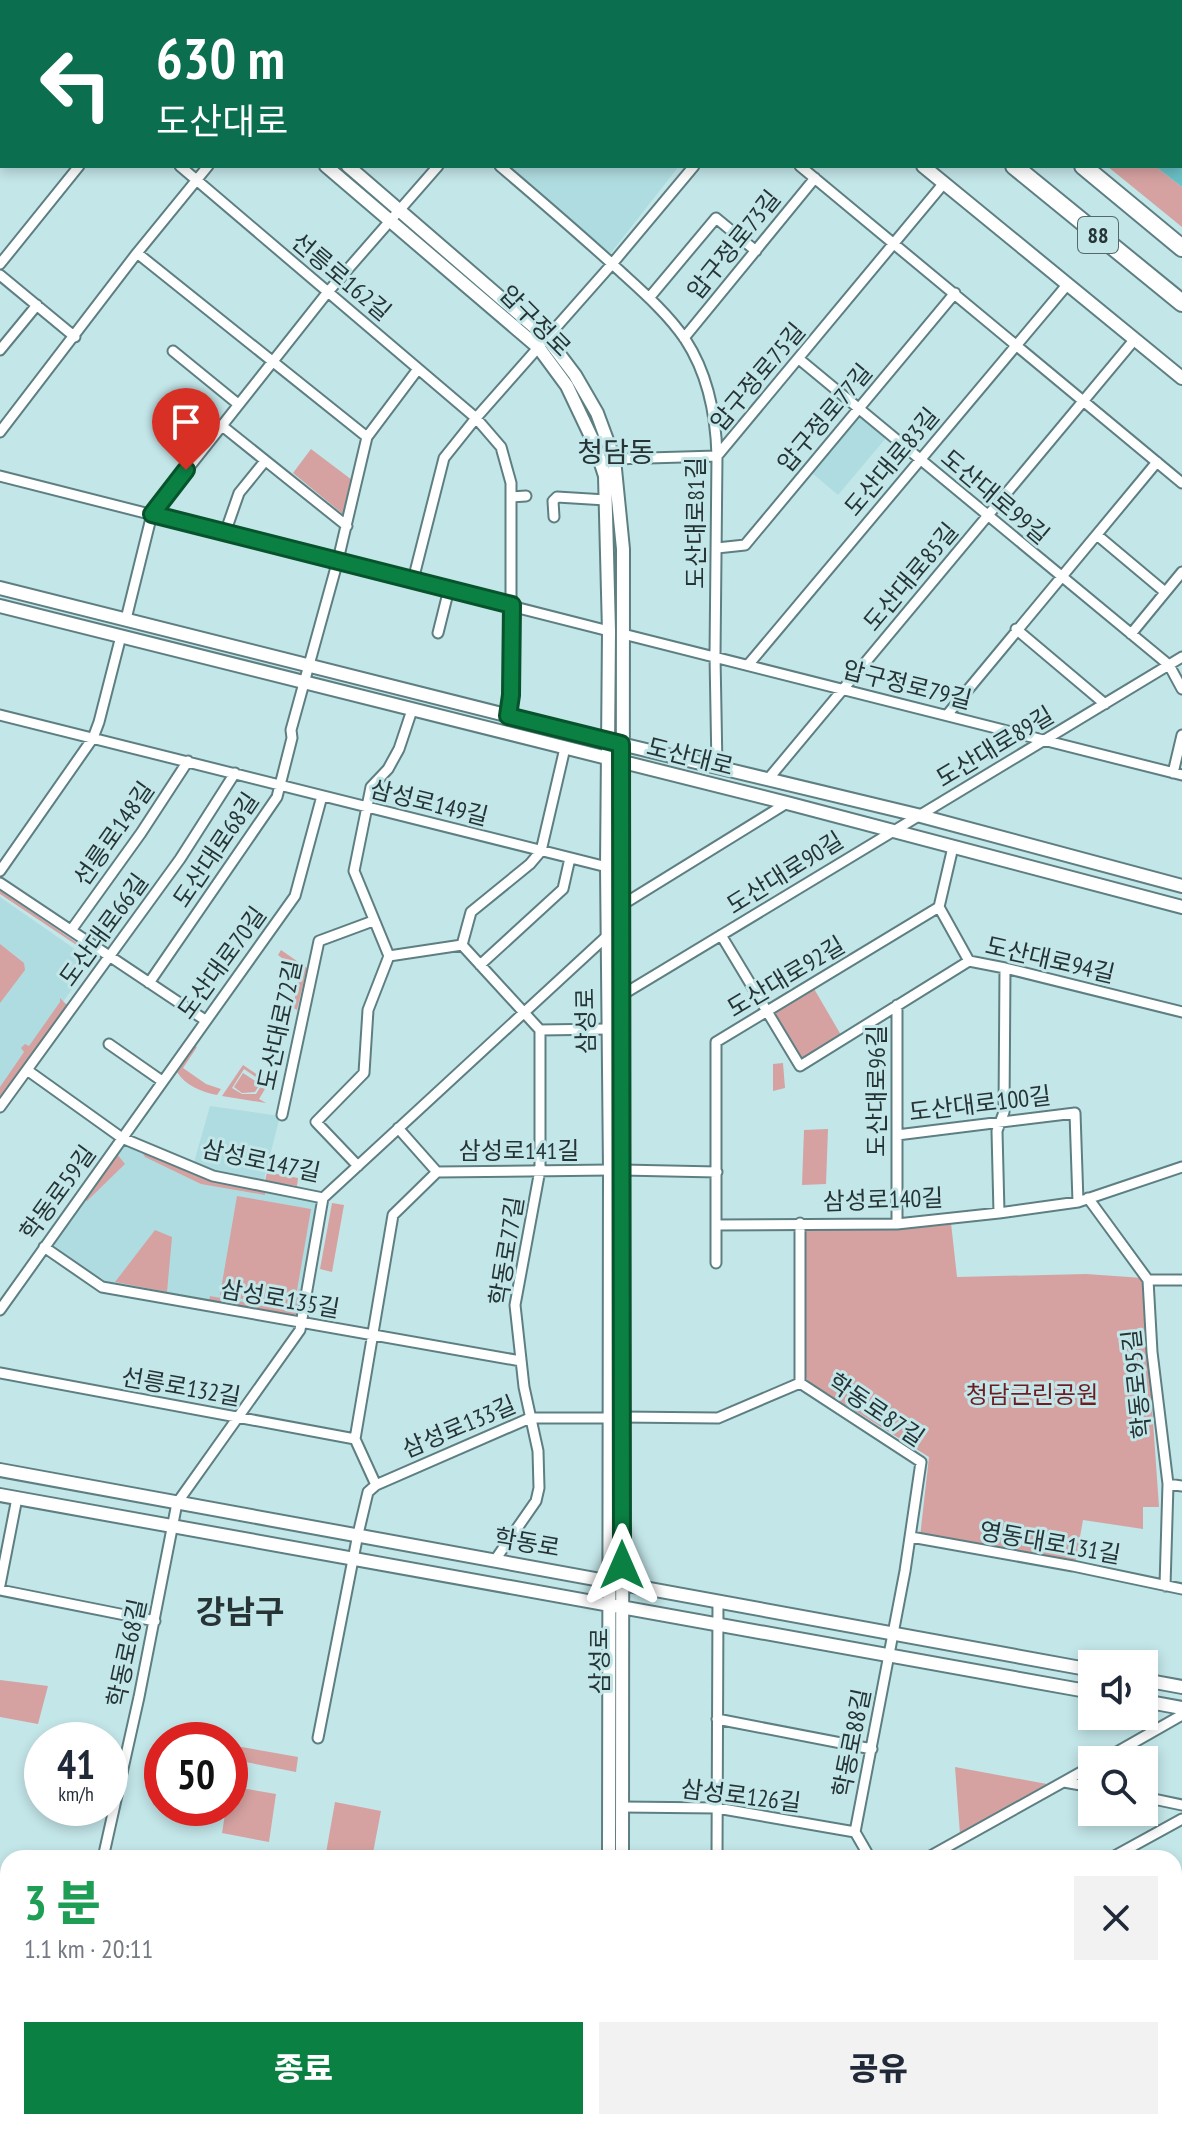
<!DOCTYPE html>
<html lang="ko">
<meta charset="utf-8">
<style>
:root{--surface:#fff;--page:#f2f2f3;--text:#1f2937;--muted:#747a83;--accent:#0b8043}
body{margin:0;font-family:"PT Sans Narrow","Noto Sans KR",sans-serif;background:var(--page);color:var(--text);height:100vh;display:flex;flex-direction:column;font-size:30px;white-space:nowrap}
*{box-sizing:border-box;margin:0}
p{font-size:26px;color:var(--muted)}
.icon{flex:none;width:44px;height:44px;fill:none;stroke:currentColor;stroke-width:2;stroke-linecap:round;stroke-linejoin:round}
.map{position:relative;flex:1;overflow:hidden}
.side{position:absolute;left:0px;top:1850px;width:1182px;height:280px;display:flex;flex-direction:column;background:var(--surface);border-radius:24px 24px 0 0;box-shadow:0 4px 12px #0003}
.side>*{flex:none}
.guide{position:absolute;left:0px;top:0px;width:1182px;height:168px;box-shadow:0 4px 12px #0003;background:#0b6e4f;color:#fff;overflow:hidden}
.controls{position:absolute;left:1078px;top:1650px;display:grid;gap:16px}
.controls a{display:grid;place-items:center;width:80px;height:80px;border-radius:0px;background:var(--surface);box-shadow:0 4px 12px #0003;font-size:40px}
.speed{position:absolute;left:24px;top:1722px;display:flex;gap:16px;font-size:40px;font-weight:700;text-align:center}
.speed>*{display:grid;place-content:center;width:104px;height:104px;border-radius:50%;background:var(--surface);box-shadow:0 4px 12px #0003;line-height:1}
.speed small{font-size:20px;font-weight:400}
.speed .limit{border:12px solid #d22;background:#fff;color:#111}
.pin{position:absolute;display:grid;place-items:center;width:68px;height:68px;color:#fff;margin:-82px -34px;border-radius:50% 50% 50% 0;rotate:-45deg;box-shadow:0 0 8px #0007}
.pin .icon{rotate:45deg}
.me{position:absolute;width:88px;margin:-44px;rotate:0deg;stroke-linejoin:round;filter:drop-shadow(0 0 6px #0008)}
.turn{display:flex;align-items:center;gap:28px;height:168px;padding:0 24px;font-size:36px}
.turn .icon{width:104px;height:104px;stroke-width:2.5}
.turn b{display:block;font-size:56px;line-height:68px}
.round{display:grid;place-items:center;flex:none;width:84px;height:84px;border-radius:0px;background:var(--page)}
.headline{display:flex;align-items:center;justify-content:space-between;height:136px;padding:0 24px}
h1{font-size:48px;font-weight:800;line-height:60px;color:#1e9e55}
.primary-button{display:flex;gap:16px;margin-top:auto;padding:16px 24px}
.primary-button a{flex:1;height:92px;border-radius:0px;background:var(--accent);color:#fff;font-size:32px;font-weight:800;line-height:92px;text-align:center}
.primary-button a+a{background:var(--page);color:var(--text)}
.map>svg:first-child{display:block}
.built{fill:#afdce0}
.green{fill:#d5a2a1}
.water{fill:#69bfc6}
.lines{fill:none;stroke-linecap:round;stroke-linejoin:round}
.street-casing{stroke:#5e7f82;stroke-width:13}
.secondary-casing{stroke:#5e7f82;stroke-width:16}
.highway-casing{stroke:#5e7f82;stroke-width:20}
.street{stroke:#fff;stroke-width:9}
.secondary{stroke:#fff;stroke-width:12}
.highway{stroke:#fff;stroke-width:16}
.route-casing{stroke:#07532c;stroke-width:20}
.route{stroke:#0b8043;stroke-width:14}
.labels{text-anchor:middle;stroke-width:6;stroke-linejoin:round;paint-order:stroke}
.shield{fill:#c3e6e9;stroke:#55696b;stroke-width:2}
.shield-label{font-size:22px;font-weight:bold;fill:#263435}
.street-label{font-size:24px;fill:#263435;stroke:#c3e6e9}
.park-label{font-size:24px;fill:#6e1c22;stroke:#c3e6e9}
.quarter-label{font-size:28px;fill:#263435;stroke:#c3e6e9}
.district-label{font-size:32px;font-weight:bold;fill:#263435;stroke:#c3e6e9}
</style>
<div class="map">
<svg width="1182" height="2130" viewBox="0 0 1182 2130">
<rect width="100%" height="100%" fill="#c3e6e9"/>
<!-- built -->
<path class="built" d="M0 0H75L2 2 0 94Z
M351 0H472L474 2H350Z
M506 166H679L610 254Z
M858 415 886 438 838 495 812 473Z
M0 897 92 961 0 1091Z
M210 1106 280 1116 263 1183 214 1174 193 1166Z
M127 1145 207 1179 315 1198 319 1204 299 1314 293 1318 106 1283 55 1247 54 1241 120 1146Z
M1182 1937V2130H862L869 2122H1174V1941Z
M0 1963H8V2122H83V2130H0Z"/>
<!-- green -->
<path class="green" d="M1107 166H1155L1182 187V227Z
M311 449 352 480 344 515 293 473Z
M0 890 96 956 99 960 0 894Z
M0 944 24 963 25 970 0 1003Z
M281 950 307 968 297 1010 292 1007 299 983 295 979 300 972 278 955Z
M813 987 841 1035 804 1058 798 1056 773 1015 778 1008Z
M60 998 67 1005 0 1100V1087L24 1052 21 1048 25 1044 29 1046 60 1002Z
M195 1046 197 1047 183 1068 206 1084 221 1089 217 1095C201 1092 185 1085 177 1072Z
M783 1063 785 1088 773 1091V1064Z
M243 1065 265 1080 263 1082 244 1069 232 1088 242 1094H256L261 1086 265 1089 259 1099 266 1103 222 1096Z
M243 1073 260 1084 255 1092 242 1093 234 1087Z
M828 1129 826 1184 802 1185 804 1130Z
M140 1149 211 1181 265 1191V1195L201 1184 145 1157Z
M117 1154 125 1164 87 1201 85 1199Z
M267 1172 298 1178 297 1186 265 1181Z
M237 1196 311 1209 294 1308 220 1295Z
M332 1203 344 1205 332 1272 320 1269Z
M951 1223 957 1277 1086 1274 1143 1278 1159 1507H1143V1529L1083 1520 1075 1565 920 1537 929 1457 809 1382 802 1372 803 1232 809 1228 889 1229Z
M155 1230 172 1237 167 1292 115 1282Z
M299 1289 301 1291 297 1313 293 1316 209 1301 210 1296 294 1311Z
M0 1680 48 1686 38 1724 0 1717Z
M230 1745 298 1757 296 1772 230 1759Z
M955 1767 1047 1784 960 1834Z
M230 1786 276 1794 269 1842 222 1833 226 1808H230Z
M335 1802 381 1811 372 1858H355L326 1853Z
M0 2017 8 2018V2085H0Z"/>
<!-- water -->
<path class="water" d="M958 0H1182V187L1155 166H1180V2Z"/>
<g class="lines">
<!-- street casing -->
<g class="street-casing">
<path id="street" d="M26 2 27 0
M572 2 574 0
M0 34 2 32
M0 52 2 53
M180 166 476 418 501 447 511 483V695L508 716
M500 166C541 201 582 236 621 272 643 292 668 314 685 339 708 374 716 415 717 456L715 656 717 767
M800 166 1182 483
M137 253 367 437
M0 264 79 166
M0 275 75 337
M649 298 716 218 756 251
M684 338 815 178
M0 350 37 305
M173 351 238 404
M799 359 1169 665 1182 689
M221 425 347 526
M0 432 137 253 208 166
M614 459 717 456 944 183
M0 476 609 631
M511 497 526 496
M554 517 553 501 557 497 606 500
M225 533 239 493 265 461
M1097 535 1165 592
M717 548 745 545 955 293
M413 580 444 458 476 418 612 264 694 166
M126 619 152 514 327 293 438 166
M1016 629 1105 704
M438 633 449 589
M623 634 1182 775
M1131 634 1182 572
M748 665 1067 285
M0 715 607 867
M947 715 1157 462
M1173 773 1182 735
M769 778 1135 339
M0 871 93 738 99 722 121 636
M0 883 205 1020
M622 905 787 803
M939 907 969 961 1005 968 1182 1012
M72 929 141 833 188 761
M721 935 800 1066 969 961
M462 945 471 912 530 864 541 851 565 748
M462 945 540 1030 608 1029
M389 956 354 871 371 787 388 769 399 749 412 710
M480 965 563 889 570 858
M149 983 277 797 292 738 291 730 338 560 367 437 418 369
M622 995 1182 657
M897 1005V1224
M109 1044 162 1081
M27 1070 122 1138 213 1176 323 1198
M0 1107 180 859 235 773
M282 1115 319 941 373 921
M398 1128 437 1172 610 1170
M897 1135 1075 1113 1078 1202
M358 1166 316 1122 364 1073 368 1010 389 956 462 945
M622 1170 717 1172
M323 1198 607 936
M1088 1198 1148 1280 1152 1352 1168 1484 1165 1586
M999 1213 997 1131 1004 1112 1005 968
M716 1225 897 1224 999 1213 1078 1202 1182 1167
M44 1247 102 1287 521 1361
M716 1263V1042L939 907 953 847
M1148 1280H1182
M0 1310 295 896 322 796
M0 1373 355 1439
M800 1383 921 1462 905 1571 855 1832 870 1858
M800 1383V1223
M621 1417 718 1418 800 1383
M1168 1484 1182 1486
M376 1485 530 1418H609
M911 1537 1073 1566 1182 1589
M495 1560 536 1501 539 1488 538 1451 524 1387 515 1305 540 1170V1030
M0 1585 17 1498
M0 1590 155 1621
M717 1719 872 1749
M318 1738 358 1534 368 1492 376 1485 355 1439 393 1215 437 1172
M1103 1760 1182 1715
M1064 1782 1092 1787
M1144 1797 1182 1805
M622 1807 717 1808 855 1832
M103 1858 139 1697 177 1503 300 1330 323 1198
M717 1858 718 1601
M927 1858 1092 1766
M1111 1858 1182 1819
M1174 1924 1182 1920
M0 1959 8 1960
M701 2122 708 2130
M763 2122 771 2130
M75 2130V2122
M86 2130 87 2122
M175 2130V2122
M263 2130V2122
M352 2130 353 2122
M438 2130V2122
M847 2130 855 2122"/>
</g>
<!-- secondary casing -->
<g class="secondary-casing">
<path id="secondary" d="M132 0 134 2
M159 0 161 2
M723 0 726 2
M89 2 91 0
M0 115 2 112
M326 166 539 348 567 386 595 445 605 476 609 631 607 867 610 1170 609 1858
M348 166 547 338 575 375 597 413 614 459 623 549 622 1858
M923 166 1182 378
M0 588 621 744 917 815 1182 886
M0 606 787 803 1182 907
M0 1470 1092 1670
M0 1495 1092 1692
M1144 1680 1182 1687
M1144 1701 1182 1708
M608 2130 609 2122
M623 2130V2122"/>
</g>
<!-- highway casing -->
<g class="highway-casing">
<path id="highway" d="M822 0 824 2
M881 0 883 2
M1014 166 1182 303
M1083 166 1182 248"/>
</g>
<!-- street -->
<use href="#street" class="street"/>
<!-- secondary -->
<use href="#secondary" class="secondary"/>
<!-- highway -->
<use href="#highway" class="highway"/>
</g>
<g class="lines">
<!-- route casing -->
<g class="route-casing">
<path id="route" d="M186 470 152 514 512 605 511 695 508 716 621 744 622 1565"/>
</g>
<!-- route -->
<use href="#route" class="route"/>
</g>
<g class="labels">
<!-- shield labels -->
<rect class="shield" x="1078" y="217" width="40" height="36" rx="6"/>
<g class="shield-label">
<text x="1098" y="243">88</text>
</g>
<!-- street labels -->
<g class="street-label">
<text transform="translate(734 245) rotate(-51)" y="8">압구정로73길</text>
<text transform="translate(341 277) rotate(40)" y="8">선릉로162길</text>
<text transform="translate(535 321) rotate(45)" y="8">압구정로</text>
<text transform="translate(758 377) rotate(-50)" y="8">압구정로75길</text>
<text transform="translate(825 418) rotate(-50)" y="8">압구정로77길</text>
<text transform="translate(892 462) rotate(-50)" y="8">도산대로83길</text>
<text transform="translate(995 497) rotate(40)" y="8">도산대로99길</text>
<text transform="translate(696 523) rotate(-90)" y="8">도산대로81길</text>
<text transform="translate(911 577) rotate(-50)" y="8">도산대로85길</text>
<text transform="translate(907 685) rotate(14)" y="8">압구정로79길</text>
<text transform="translate(995 747) rotate(-31)" y="8">도산대로89길</text>
<text transform="translate(690 757) rotate(14)" y="8">도산대로</text>
<text transform="translate(429 803) rotate(14)" y="8">삼성로149길</text>
<text transform="translate(114 834) rotate(-55)" y="8">선릉로148길</text>
<text transform="translate(216 850) rotate(-56)" y="8">도산대로68길</text>
<text transform="translate(785 873) rotate(-32)" y="8">도산대로90길</text>
<text transform="translate(104 930) rotate(-54)" y="8">도산대로66길</text>
<text transform="translate(1050 960) rotate(13)" y="8">도산대로94길</text>
<text transform="translate(222 963) rotate(-54)" y="8">도산대로70길</text>
<text transform="translate(786 977) rotate(-31)" y="8">도산대로92길</text>
<text transform="translate(586 1021) rotate(-91)" y="8">삼성로</text>
<text transform="translate(280 1025) rotate(-78)" y="8">도산대로72길</text>
<text transform="translate(877 1091) rotate(-90)" y="8">도산대로96길</text>
<text transform="translate(980 1104) rotate(-7)" y="8">도산대로100길</text>
<text x="519" y="1159">삼성로141길</text>
<text transform="translate(261 1161) rotate(12)" y="8">삼성로147길</text>
<text transform="translate(58 1193) rotate(-54)" y="8">학동로59길</text>
<text transform="translate(883 1200) rotate(-2)" y="8">삼성로140길</text>
<text transform="translate(507 1251) rotate(-81)" y="8">학동로77길</text>
<text transform="translate(280 1299) rotate(10)" y="8">삼성로135길</text>
<text transform="translate(1137 1384) rotate(-96)" y="8">학동로95길</text>
<text transform="translate(181 1387) rotate(10)" y="8">선릉로132길</text>
<text transform="translate(876 1410) rotate(34)" y="8">학동로87길</text>
<text transform="translate(459 1427) rotate(-23)" y="8">삼성로133길</text>
<text transform="translate(527 1543) rotate(10)" y="8">학동로</text>
<text transform="translate(1050 1543) rotate(10)" y="8">영동대로131길</text>
<text transform="translate(127 1653) rotate(-78)" y="8">학동로68길</text>
<text transform="translate(600 1661) rotate(-90)" y="8">삼성로</text>
<text transform="translate(852 1743) rotate(-79)" y="8">학동로88길</text>
<text transform="translate(741 1796) rotate(7)" y="8">삼성로126길</text>
</g>
<!-- park labels -->
<g class="park-label">
<text x="1032" y="1403">청담근린공원</text>
</g>
<!-- quarter labels -->
<g class="quarter-label">
<text x="616" y="462">청담동</text>
</g>
<!-- district labels -->
<g class="district-label">
<text x="240" y="1623">강남구</text>
</g>
</g>
</svg>
<div class="controls">
<a><svg class="icon" aria-label="sound" viewBox="0 0 24 24"><path d="M4 9h4l5-4v14l-5-4H4zM17 9q2 3 0 6"/></svg></a>
<a><svg class="icon" aria-label="search" viewBox="0 0 24 24"><circle cx="10" cy="10" r="6"/><path d="M15 15l6 6"/></svg></a>
</div>
<div class="speed"><div>41<small>km/h</small></div><div class="limit">50</div></div>
<div class="pin" style="left:186px;top:470px;background:#d93025"><svg class="icon" aria-label="arrive" viewBox="0 0 24 24"><path d="M6 21V4h12l-3 4 3 4H6"/></svg></div>
<svg class="me" style="left:622px;top:1565px" viewBox="-20 -20 40 40"><path d="M0-17L14 15 0 8-14 15z" fill="#0b8043" stroke="#fff" stroke-width="4"/></svg>
<div class="guide">
<div class="turn"><svg class="icon" aria-label="left" viewBox="0 0 24 24"><path d="M17 20v-9H6M10 6l-5 5 5 5"/></svg><div><b>630 m</b>도산대로</div></div>
</div>
<section class="side">
<div class="headline"><div><h1>3 분</h1><p>1.1 km · 20:11</p></div><a class="round"><svg class="icon" aria-label="close" viewBox="0 0 24 24"><path d="M6 6l12 12M18 6L6 18"/></svg></a></div>
<div class="primary-button"><a>종료</a><a>공유</a></div>
</section>
</div>
